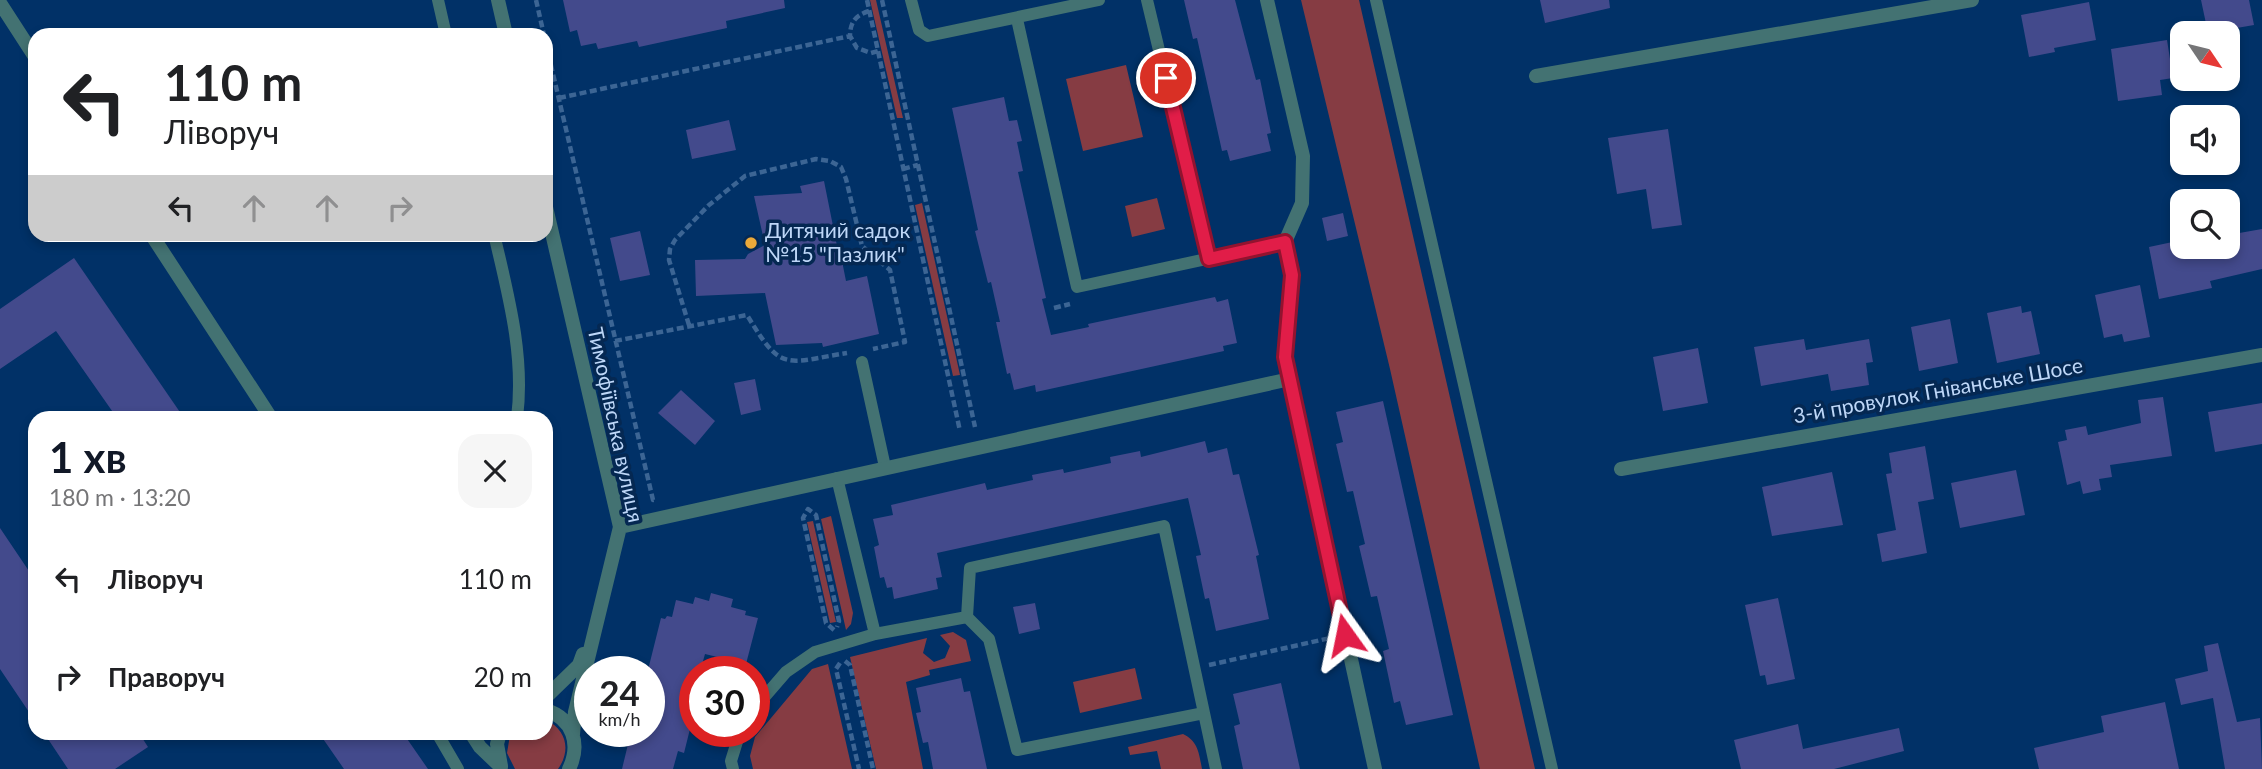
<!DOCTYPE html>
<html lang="uk">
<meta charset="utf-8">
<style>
:root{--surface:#fff;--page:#f6f6f6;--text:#202124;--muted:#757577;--accent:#111827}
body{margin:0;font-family:Lato,sans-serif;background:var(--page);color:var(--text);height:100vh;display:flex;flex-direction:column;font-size:26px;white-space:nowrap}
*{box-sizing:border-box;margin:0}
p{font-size:23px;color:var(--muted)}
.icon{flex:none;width:38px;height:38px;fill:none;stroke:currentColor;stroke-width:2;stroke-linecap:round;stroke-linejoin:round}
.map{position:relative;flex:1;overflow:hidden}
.drawer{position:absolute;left:28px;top:411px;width:525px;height:329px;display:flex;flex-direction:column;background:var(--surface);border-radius:21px;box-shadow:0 4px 10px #0003}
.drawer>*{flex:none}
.hud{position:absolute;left:28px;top:28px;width:525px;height:214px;border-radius:21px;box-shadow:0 4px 10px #0003;background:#fff;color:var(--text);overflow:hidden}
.needle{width:46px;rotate:125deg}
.fabs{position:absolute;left:2170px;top:21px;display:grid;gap:14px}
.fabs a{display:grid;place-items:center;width:70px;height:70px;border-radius:14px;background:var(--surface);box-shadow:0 4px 10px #0003;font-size:35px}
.speed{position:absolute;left:574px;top:656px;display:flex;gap:14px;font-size:35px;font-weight:700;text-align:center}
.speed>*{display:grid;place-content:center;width:91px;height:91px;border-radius:50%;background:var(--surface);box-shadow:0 4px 10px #0003;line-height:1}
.speed small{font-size:18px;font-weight:400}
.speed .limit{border:10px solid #d22;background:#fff;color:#111}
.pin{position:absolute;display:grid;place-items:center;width:60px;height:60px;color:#fff;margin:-30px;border:4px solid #fff;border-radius:50%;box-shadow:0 2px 7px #0007}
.me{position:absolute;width:77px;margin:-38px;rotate:348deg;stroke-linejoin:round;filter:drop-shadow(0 0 5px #0008)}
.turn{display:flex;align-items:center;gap:24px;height:147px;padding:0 21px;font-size:32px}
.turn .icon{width:91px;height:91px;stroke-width:2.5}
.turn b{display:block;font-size:49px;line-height:60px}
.lanes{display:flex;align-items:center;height:66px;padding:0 21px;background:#0003;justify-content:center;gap:35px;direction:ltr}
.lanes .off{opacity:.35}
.round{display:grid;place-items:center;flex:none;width:74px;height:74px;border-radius:21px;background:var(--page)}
.overview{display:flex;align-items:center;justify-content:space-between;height:119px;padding:0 21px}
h1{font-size:42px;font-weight:700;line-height:52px;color:var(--accent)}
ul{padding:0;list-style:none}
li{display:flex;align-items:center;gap:21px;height:98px;padding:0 21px}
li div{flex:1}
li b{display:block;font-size:26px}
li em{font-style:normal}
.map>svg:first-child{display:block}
.green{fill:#863c43}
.building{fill:#434a8c}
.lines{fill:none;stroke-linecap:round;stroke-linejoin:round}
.path{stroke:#3c6594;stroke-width:4.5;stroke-dasharray:7 3.5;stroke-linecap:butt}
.lane{stroke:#437272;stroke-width:12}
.street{stroke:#437272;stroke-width:14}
.route-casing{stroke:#92132f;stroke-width:18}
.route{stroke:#e11d48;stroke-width:12}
.poi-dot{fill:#eba93a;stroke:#052852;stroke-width:2.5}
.labels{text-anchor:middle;stroke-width:7;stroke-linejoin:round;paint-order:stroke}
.poi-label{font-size:21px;fill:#bed7f8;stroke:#052852;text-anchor:start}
.street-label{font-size:21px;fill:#bed7f8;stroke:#052852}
</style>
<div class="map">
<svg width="2262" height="769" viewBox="0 0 2262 769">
<rect width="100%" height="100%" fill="#013167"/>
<!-- green -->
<path class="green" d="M870 0H876L903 118H897Z
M1301 0H1359L1535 769H1480L1390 369Z
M1126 65 1143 137 1083 151 1066 79Z
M1157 198 1165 229 1132 237 1125 206Z
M922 203 960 375 953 376 915 205Z
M831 516 853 613 851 624 846 630 821 519Z
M813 521 836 622 830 623 807 522Z
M953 632 966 640 971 661 929 670 930 675 906 682 923 769H876L850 657 927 638 923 653 934 662 945 658 950 646 940 635Z
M828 664 852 769H753L750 756 755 737 812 669Z
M1135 668 1142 699 1080 713 1073 682Z
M546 720C567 730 571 751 558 769H515L507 753 510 735 511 733H546Z
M1183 734C1198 741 1199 753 1202 769H1161L1157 751 1130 755 1128 747Z"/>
<!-- building -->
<path class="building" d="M563 0H784L785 8 726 21 727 28 639 47 637 41 598 49 596 43 581 46 577 30 570 32Z
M1184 0H1235L1256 80 1260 79 1271 133 1267 134 1271 151 1230 161 1227 150 1222 151 1197 38 1193 39Z
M1540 0H1609L1610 8 1545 23Z
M2201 0H2249L2254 25 2208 33Z
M2089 2 2096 40 2054 48 2055 52 2029 57 2021 15Z
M2167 40 2173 78 2160 80 2162 95 2118 101 2111 49Z
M1004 97 1009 121 1017 120 1022 141 1017 142 1023 171 1018 172 1046 298 1042 299 1051 335 1089 327 1088 324 1215 297 1217 302 1228 299 1237 343 1223 346 1224 351 1036 392 1035 385 1014 390 1010 373 1007 374 996 322H1000L991 282 988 283 975 231 978 230 952 108Z
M729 120 736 150 692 159 686 130Z
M1668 129 1682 225 1652 229 1646 189 1617 194 1608 138Z
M824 181 840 261H842L846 281 867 276 879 334 823 347 822 343 776 345 765 293 696 296 695 260 745 259 748 254 765 245 754 196 802 193 800 186Z
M1343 213 1348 236 1327 241 1322 218Z
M2262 229V269L2210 281 2212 288 2159 299 2149 247 2182 240V247H2228V235Z
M640 231 650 275 620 281 610 238Z
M74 258 184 418H117L56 331 0 369V309Z
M2140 285 2150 337 2124 342 2122 334 2104 338 2095 295Z
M2021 306 2022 313 2031 311 2040 354 1997 363 1987 313Z
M1950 319 1958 363 1919 371 1911 327Z
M1804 339 1806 350 1869 339 1873 362 1866 363 1869 385 1831 391 1828 374 1761 386 1754 347Z
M1698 348 1708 403 1663 411 1653 357Z
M755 379 761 410 741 415 734 383Z
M681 390 715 421 695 445 658 413Z
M2163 397 2172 456 2110 465 2112 477 2099 479 2101 490 2083 494 2080 481 2067 485 2058 442 2067 440 2065 430 2086 426 2088 435 2141 423 2138 400Z
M1383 401 1453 715 1406 725 1400 701 1394 703 1383 651 1389 649 1377 596 1371 597 1359 546 1365 544 1353 491 1347 492 1336 444 1343 442 1336 412Z
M2262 403V444L2215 452 2208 412Z
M1205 441 1208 453 1227 448 1233 475 1239 474 1259 555 1256 556 1269 619 1216 631 1209 598 1205 599 1196 556 1201 555 1188 498 937 553 942 577 936 578 938 589 894 599 892 587 887 588 884 577 880 578 874 547 879 545 873 519 893 515 891 505 985 483 987 490 1033 480 1032 475 1063 469 1064 473 1111 463 1110 457 1140 451 1141 457Z
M1925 446 1934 499 1918 502 1927 553 1882 562 1877 534 1896 530 1886 474 1892 473 1889 453Z
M2016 470 2025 515 1960 528 1951 483Z
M1832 472 1843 525 1772 536 1762 487Z
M0 528 35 580V721L0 669Z
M711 593 733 599 731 607 746 611 745 615 758 618 746 664 705 654 700 672H695V709L684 753 678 751 673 769H622L631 732H649V666L661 618 665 619 667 616 672 617 676 600 693 604 695 597 709 601Z
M1778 598 1795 679 1767 685 1765 675 1760 676 1745 605Z
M1035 603 1040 629 1019 634 1013 607Z
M2218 643 2237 722 2260 718 2262 769H2225L2213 698 2181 705 2175 679 2208 671 2204 646Z
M961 678 964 692 970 691 987 769H933L928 742 923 743 916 713 921 712 916 688Z
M1281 683 1300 769H1243L1234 726 1240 724 1233 694Z
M2165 702 2179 769H2039L2034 748 2104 732 2101 716Z
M1798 724 1803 749 1899 728 1904 751 1834 769H1741L1734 740Z
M44 733H139L148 747 115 769H68Z
M319 733H403L428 769H344Z"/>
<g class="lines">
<!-- path -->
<path class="path" d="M536 0 544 35
M867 0 960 431
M882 0 975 427
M869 11C856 15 850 22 850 36L857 48 871 53 878 51
M546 44 653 500 657 499
M559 98 850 36
M903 169 918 165
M1054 308 1070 304
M689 325 669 260 670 249 675 240 709 205 745 176 816 159 830 161 841 167 846 179 862 246 890 270 905 342 873 349
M615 341 747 315C782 373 784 363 847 353
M834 630 826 623 803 518 808 509 816 515 839 621 837 627
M845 661 850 665 873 769
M840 663 836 669 859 769
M1209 665 1330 638"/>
<!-- lane -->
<path class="lane" d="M438 0 446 35
M911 0 919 30 928 36 1099 0
M1147 0 1209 259
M1376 0 1552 769
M1017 19 1077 287 1285 242
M494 234C508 294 525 356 517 418
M862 362 885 467
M837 478 875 634
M967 617 970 568 1164 526 1204 713
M754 709 786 672 815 652 875 634 967 617 989 639 1017 750 1204 713 1216 769
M437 733 458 769
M733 769 731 761 740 732"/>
<!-- street -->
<path class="street" d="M498 0 506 35
M1267 0 1303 156 1302 203 1285 242 1292 275 1285 357 1375 769
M0 3 35 57
M1536 76 1972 0
M546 207 620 527 575 712 573 734
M151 234 271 418
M1621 469 2262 355
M620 527 1290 379
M546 697 579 665 583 654
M546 710C573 719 581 744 569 769
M471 733 480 747 501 767
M500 733 497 744 501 766"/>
</g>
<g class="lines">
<!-- route casing -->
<g class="route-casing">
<path id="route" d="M1166 78 1209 259 1285 242 1292 275 1285 357 1345 635"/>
</g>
<!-- route -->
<use href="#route" class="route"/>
</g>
<!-- markers -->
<circle class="poi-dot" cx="751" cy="243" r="7"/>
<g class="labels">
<!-- poi labels -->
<g class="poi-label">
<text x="765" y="238">Дитячий садок<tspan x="765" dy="24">№15 "Пазлик"</tspan></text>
</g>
<!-- street labels -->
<g class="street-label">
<text transform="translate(1938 391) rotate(-10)" y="7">3-й провулок Гніванське Шосе</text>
<text transform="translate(615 425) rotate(78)" y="7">Тимофіївська вулиця</text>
</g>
</g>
</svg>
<div class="fabs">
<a><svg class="needle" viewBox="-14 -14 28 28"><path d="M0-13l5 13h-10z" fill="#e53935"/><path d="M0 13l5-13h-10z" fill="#757577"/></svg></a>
<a><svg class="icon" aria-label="sound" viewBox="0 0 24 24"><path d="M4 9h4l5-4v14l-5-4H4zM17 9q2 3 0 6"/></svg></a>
<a><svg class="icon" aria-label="search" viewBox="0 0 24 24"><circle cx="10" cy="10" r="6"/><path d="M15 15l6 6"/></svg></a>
</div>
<div class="speed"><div>24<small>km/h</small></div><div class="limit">30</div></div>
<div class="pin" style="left:1166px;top:78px;background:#d93025"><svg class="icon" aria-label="arrive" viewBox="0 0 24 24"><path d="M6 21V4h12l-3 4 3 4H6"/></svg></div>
<svg class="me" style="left:1345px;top:635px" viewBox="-20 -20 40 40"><path d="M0-17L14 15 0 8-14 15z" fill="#e11d48" stroke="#fff" stroke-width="4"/></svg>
<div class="hud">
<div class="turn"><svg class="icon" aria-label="left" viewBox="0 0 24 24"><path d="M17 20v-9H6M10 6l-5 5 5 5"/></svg><div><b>110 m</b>Ліворуч</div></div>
<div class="lanes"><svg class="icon" aria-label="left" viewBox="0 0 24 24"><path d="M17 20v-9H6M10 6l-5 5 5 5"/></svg><svg class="icon off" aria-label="ahead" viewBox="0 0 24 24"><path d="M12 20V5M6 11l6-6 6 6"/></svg><svg class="icon off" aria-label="ahead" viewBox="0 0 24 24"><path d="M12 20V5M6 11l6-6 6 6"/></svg><svg class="icon off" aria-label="right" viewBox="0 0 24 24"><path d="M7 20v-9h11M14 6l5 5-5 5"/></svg></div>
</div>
<section class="drawer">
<div class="overview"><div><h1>1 хв</h1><p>180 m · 13:20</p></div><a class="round"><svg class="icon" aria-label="close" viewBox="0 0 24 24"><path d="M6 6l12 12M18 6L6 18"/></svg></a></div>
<ul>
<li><svg class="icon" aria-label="left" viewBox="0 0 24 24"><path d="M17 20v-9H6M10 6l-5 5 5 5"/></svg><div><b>Ліворуч</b></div><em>110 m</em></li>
<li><svg class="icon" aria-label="right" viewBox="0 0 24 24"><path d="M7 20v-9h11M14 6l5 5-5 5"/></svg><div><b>Праворуч</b></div><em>20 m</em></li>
</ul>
</section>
</div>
